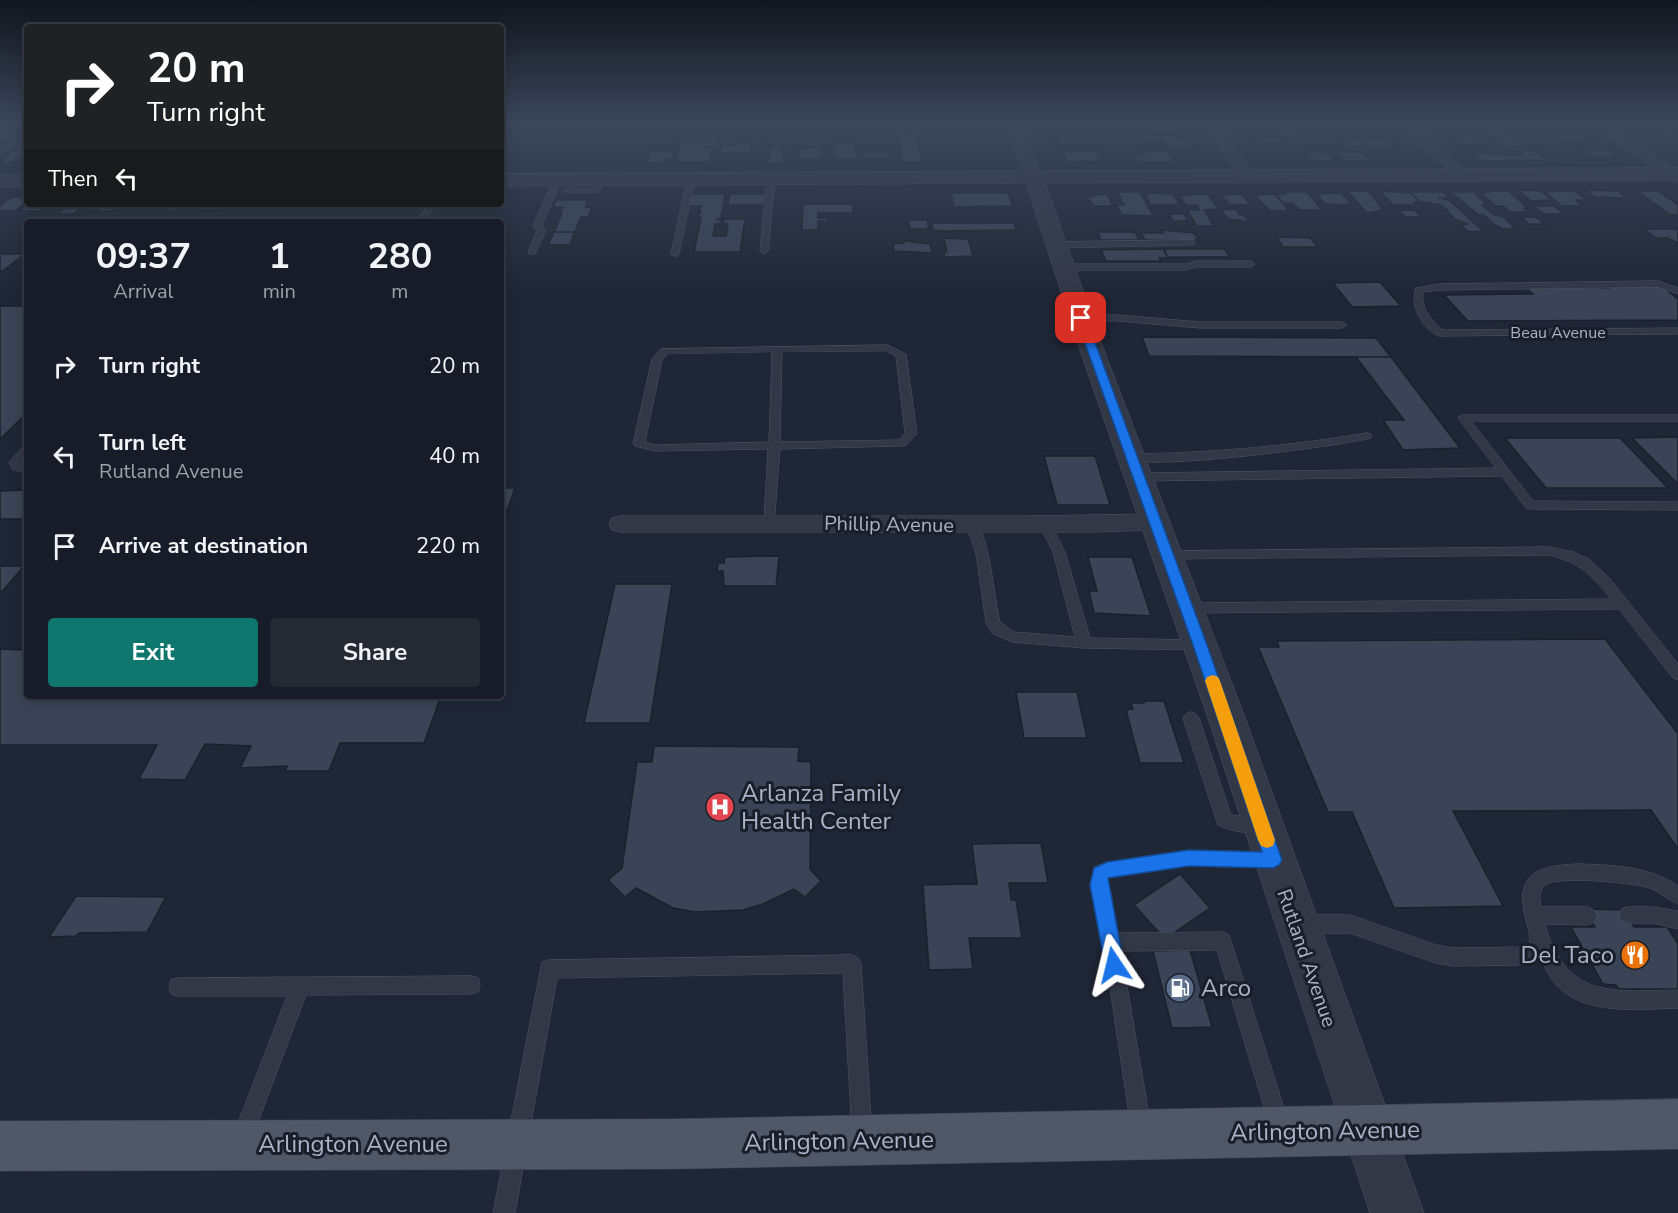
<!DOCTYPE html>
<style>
:root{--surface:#171c28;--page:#242934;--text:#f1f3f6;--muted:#9ea1a8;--line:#363a45;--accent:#0f766e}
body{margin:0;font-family:"Nunito Sans",sans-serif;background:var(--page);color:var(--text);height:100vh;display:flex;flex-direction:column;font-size:22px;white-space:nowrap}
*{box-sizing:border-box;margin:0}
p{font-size:20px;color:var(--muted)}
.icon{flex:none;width:33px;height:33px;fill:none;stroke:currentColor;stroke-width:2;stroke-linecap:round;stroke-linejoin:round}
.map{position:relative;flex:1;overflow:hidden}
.details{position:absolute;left:24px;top:219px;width:480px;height:480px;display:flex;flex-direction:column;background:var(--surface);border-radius:6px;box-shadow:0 3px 15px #0003,0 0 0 2px var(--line)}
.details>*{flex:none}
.guide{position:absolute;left:24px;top:24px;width:480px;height:183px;border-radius:6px;box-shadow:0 3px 15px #0003,0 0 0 2px var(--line);background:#202124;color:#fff;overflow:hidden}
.pin{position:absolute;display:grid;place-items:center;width:51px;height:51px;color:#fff;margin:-26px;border-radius:12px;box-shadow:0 3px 9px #0006}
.me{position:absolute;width:66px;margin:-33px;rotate:350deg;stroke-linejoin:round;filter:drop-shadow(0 0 4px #0008)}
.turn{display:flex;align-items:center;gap:21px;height:126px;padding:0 24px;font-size:27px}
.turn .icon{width:78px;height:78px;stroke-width:2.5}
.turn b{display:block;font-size:42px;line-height:51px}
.then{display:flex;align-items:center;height:57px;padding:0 24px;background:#0003;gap:12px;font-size:22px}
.eta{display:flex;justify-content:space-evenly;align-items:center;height:102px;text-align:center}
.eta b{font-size:36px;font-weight:700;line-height:42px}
.button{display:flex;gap:12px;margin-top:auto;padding:12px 24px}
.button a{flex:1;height:69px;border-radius:6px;background:var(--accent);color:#fff;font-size:24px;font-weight:700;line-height:69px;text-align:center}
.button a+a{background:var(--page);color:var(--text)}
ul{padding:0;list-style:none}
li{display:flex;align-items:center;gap:18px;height:90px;padding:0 24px}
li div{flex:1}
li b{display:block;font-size:22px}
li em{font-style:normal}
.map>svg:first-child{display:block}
.building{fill:#3b4456;stroke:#1a202c;stroke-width:1.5}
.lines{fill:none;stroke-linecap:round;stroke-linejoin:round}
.service-casing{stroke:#505564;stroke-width:1}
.minor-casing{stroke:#505564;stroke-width:1}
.tertiary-casing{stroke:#505564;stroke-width:1}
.primary-casing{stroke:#3c414f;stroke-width:1}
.service{fill:#323846;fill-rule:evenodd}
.minor{fill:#323846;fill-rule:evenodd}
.tertiary{fill:#323846;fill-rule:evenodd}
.primary{fill:#505766;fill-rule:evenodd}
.route{fill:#1a73e8;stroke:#114b97;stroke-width:1.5}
.slow{fill:#f59e0b}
.labels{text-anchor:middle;stroke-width:6;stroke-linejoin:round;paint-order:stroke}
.far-street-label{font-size:16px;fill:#acb2c3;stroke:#181e2a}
.street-label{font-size:20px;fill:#acb2c3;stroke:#181e2a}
.near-poi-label{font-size:24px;fill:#acb2c3;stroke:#181e2a;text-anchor:start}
.near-street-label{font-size:24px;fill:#acb2c3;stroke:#181e2a}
</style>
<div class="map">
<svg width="1678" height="1213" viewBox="0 0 1678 1213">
<rect width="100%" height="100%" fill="#1f2635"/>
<!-- building -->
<path class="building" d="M1046 125H1077L1079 127 1048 128Z
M1242 125H1271L1274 130H1249Z
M1332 125 1378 126 1385 132H1357L1345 127Z
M1439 125H1463L1473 133H1449Z
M1535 125H1570L1578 130 1550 131Z
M1649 125H1666L1678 132V138H1666Z
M1157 126 1178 127 1184 133H1155L1152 128Z
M1522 127 1530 128 1537 133H1517L1510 128Z
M1273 128H1295L1301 134H1279Z
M1482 128H1500L1507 134H1489Z
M898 133H916L922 162H902Z
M1500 134 1513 136 1526 147H1509L1496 138 1503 137Z
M1558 134H1576L1593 141H1566Z
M1172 135 1175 139H1188L1193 148H1168L1163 140H1158L1161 143H1145L1140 136Z
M1054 136H1087L1091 144H1060Z
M1452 136H1475L1486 144 1464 145Z
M1255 137H1278L1283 143H1262Z
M708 138H719L717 147H704L712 148 709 162H676L681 140 707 141Z
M1391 138 1396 143H1391L1395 147H1371L1362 139Z
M1341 141H1360L1366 147H1347Z
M738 143 751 144V153H720L722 145H738Z
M835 143 854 144 857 159H836L835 152H831Z
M770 147H779V151H784L783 163H768Z
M27 148V152L10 163H0L11 151Z
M800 148H821V159H800Z
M1580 150H1607L1616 156H1589Z
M651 151H674L671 159 663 160 662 163H647Z
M1062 151H1096L1098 155H1104L1106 158H1099L1101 161 1067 162Z
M1142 151H1167L1175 162H1138L1135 156H1145Z
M1519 151H1535L1547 160 1482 161 1473 153 1525 156Z
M862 152H889L890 158H862Z
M1306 152H1326L1335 161H1314Z
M1336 152H1361L1370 161H1345Z
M1525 190 1541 191 1552 200 1531 201 1519 191Z
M1585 190 1618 191 1626 198 1595 197Z
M1347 191H1369L1383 210 1367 213Z
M1380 191 1411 193 1420 202H1414L1415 205H1393Z
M1494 191H1508L1528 208H1524L1528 212H1510L1503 206H1496L1481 193Z
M1544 191H1575L1587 200H1575L1583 206H1562Z
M1637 191H1658L1678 205V216L1668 213Z
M1117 192H1140L1153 216 1122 215 1116 205H1124Z
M1285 192H1307L1322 210H1299L1293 203H1283L1276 194H1286Z
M1410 192H1443L1449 198H1438L1449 200 1483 231 1468 232 1461 225 1468 224 1456 220 1442 205 1420 202Z
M1450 192H1474L1487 205H1482L1494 215 1502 216 1516 229H1502L1495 225 1484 215H1479Z
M951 193H1008L1013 206 954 207Z
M1145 193 1173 194 1180 205H1151Z
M1342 193 1351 205 1325 204 1317 194Z
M690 194H725L721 218 716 220 722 219 721 224H715L713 236H726L728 224H723L724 219H745L740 252H694L701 218 698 216 701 211H698L702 206H687Z
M730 194H766L764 205H728Z
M1107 194 1113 206H1094L1087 198 1094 195Z
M1208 194 1218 209 1204 210 1214 226H1197L1187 210H1199L1197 205H1186L1179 195Z
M1242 194 1250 205H1231L1220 195Z
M1275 194 1284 205 1288 211H1270L1254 195Z
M12 197H27V202L15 211H0V205Z
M556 200H588L585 207H592L588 217H581L575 232H554L562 213H560L563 207H553Z
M29 204H50L41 211H19Z
M70 204H85L73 214H57Z
M104 204H120L111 211H96Z
M173 204H188L181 210 165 211Z
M207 204H222L215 210H200Z
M803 204H853V213H818V218H828V221H818V230H802Z
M1534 206H1554L1564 214H1544Z
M1236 209 1240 215H1243L1250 222 1228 219 1221 210Z
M1398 210H1414L1422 217H1406Z
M1169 214H1184L1188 221H1173Z
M1521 217H1536L1545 224H1529Z
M908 220H927L929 229H910Z
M932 223H1014L1016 230 944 231 933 230Z
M1644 229H1678V243L1668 238H1656Z
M1162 230 1194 233 1198 240H1145L1141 233H1164Z
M554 232H575L570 245H548Z
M1098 232H1132L1136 233 1139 240H1101Z
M1282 237 1310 238 1318 247H1283L1277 238Z
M944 238 968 239 973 256 945 257 944 252H947Z
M904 241 930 244 932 253 894 251 893 244 904 243Z
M1163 249 1168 258H1159L1161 261H1106L1101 250Z
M1164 249H1224L1230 257H1168Z
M0 254H25L0 273Z
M1380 282 1401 306 1352 307 1333 283Z
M1606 285 1661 286 1678 299V320L1468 321 1444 295 1533 294 1524 286 1609 288Z
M0 306H27V413L0 439Z
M1142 337 1376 338 1391 357 1149 356Z
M1356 357H1391L1460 448 1403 450 1383 420H1404Z
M1678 437V484L1632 438Z
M1505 438H1620L1668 488H1546Z
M1044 456H1095L1110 505H1057Z
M501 488H515L501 528Z
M27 490V519H0V491Z
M779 556 776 586H724L723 571H717L718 563H724L725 557Z
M1088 557H1132L1151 616 1094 613 1089 591H1097Z
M0 566H24L0 594Z
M615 584H672L650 723H584Z
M1605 639 1678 734V849L1651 810 1453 811 1503 906 1394 908 1352 812H1328L1258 647H1279L1277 641Z
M0 649 27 650V696H441L424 743H340L329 771H285L287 766 240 768 251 746 205 744 185 780 139 779 157 745H0Z
M1016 692H1077L1087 738H1024Z
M1144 701H1164L1184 763H1140L1126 710 1133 709 1131 703H1144Z
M654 746 799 747 798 761 811 762 810 869 821 881 805 897 794 889 763 904 743 910 695 912 673 908 636 888 625 897 608 880 622 868 637 762H652Z
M1041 843 1048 883H1009L1011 900H1016L1022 938H969L973 969 929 970 923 885 977 884 972 844Z
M1180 874 1210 908 1165 939 1134 905Z
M76 896 166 897 147 932 79 933 76 936 49 937Z
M1585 909 1624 910 1634 927H1667L1678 944V989H1619L1616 985 1603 984 1571 927H1595Z
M1190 950 1212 1027 1172 1028 1153 951Z"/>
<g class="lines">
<!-- service casing -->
<g class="service-casing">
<path id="service" d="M0 134 24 138 0 155V150L13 139 0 138Z
M771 176 775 178 768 251 764 254 760 251 767 178Z
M555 177 562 179 542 226 546 230 535 254H529L528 252 537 231 533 227Z
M598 177 605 179 600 192H566L562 190 566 188H594Z
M691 177 695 179 679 254 675 257 671 254 687 179Z
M429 204H437L424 222H416Z
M1194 240V244L1191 245 1055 248 1051 245 1055 242Z
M1197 261H1251L1255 264 1251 267H1197L1185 270H1062L1058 267 1062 264H1185Z
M1658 281 1678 288V294L1657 287 1439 290 1423 292C1421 309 1430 318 1442 330L1678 328V334L1439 336C1422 329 1409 305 1416 288L1439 284Z
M1081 315H1118L1200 322H1342L1347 325 1342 328H1200L1118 321 1078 320V316Z
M887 345 906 354 917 434 906 445 902 446 780 449 774 525H766L764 522 768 449 655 451 635 446 633 444 652 359 661 349ZM886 351 896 356 905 433 899 440 780 442 782 352ZM772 352 769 442 655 445 645 442 662 360 668 354Z
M1463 415H1678V421H1471L1533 501 1678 502V510L1530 509 1526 508 1502 476 1139 481 1133 477 1139 473 1496 468 1458 418Z
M1367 433 1371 434V438C1341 446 1142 472 1126 458L1132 454C1211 453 1289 446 1367 433Z
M27 446V456L21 462 27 465V473L13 470 9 462 23 447Z
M973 522C990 527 994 604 1000 622L1014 632 1075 637 1053 552 1040 526 1046 522 1050 523 1065 552 1090 638 1200 640 1205 641 1207 645 1205 649 1200 650 1084 648 1012 642 992 633 986 623 976 554 967 526Z
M1549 547 1573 552 1589 559 1610 579 1678 664V680L1673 678 1619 609 1187 613 1180 608 1187 603 1611 599C1592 575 1579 562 1549 555L1167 559 1161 555 1167 551Z
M1191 712 1196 714 1199 718 1231 815 1265 819 1267 824 1265 829C1250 835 1232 832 1218 825L1183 718 1186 714Z
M1189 850 1272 852 1278 854 1280 860 1278 866 1272 868 1189 866 1108 878V885L1117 933 1223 932 1229 935 1289 1124 1286 1131 1279 1134 1272 1131 1269 1124 1217 950 1121 951 1151 1127 1148 1134 1141 1137 1134 1134 1131 1127 1110 988 1090 885 1094 867 1107 862Z
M1578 864C1612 865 1649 866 1678 886V904C1668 900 1660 892 1650 888 1634 883 1557 875 1545 885 1539 890 1539 899 1541 907H1588L1594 910 1597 916 1594 922 1588 925 1545 924C1566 1000 1612 991 1678 990V1008C1641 1009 1586 1016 1557 986 1550 978 1545 967 1540 958L1524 965 1454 966 1436 963 1350 933H1301L1295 930 1292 924 1295 918 1301 915H1350L1436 945 1454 948 1523 947 1530 942C1530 929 1524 918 1523 905 1518 868 1551 865 1578 864Z
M1628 907H1653L1678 911V929L1653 923H1628L1622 921 1619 915 1622 909Z
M852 955 858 958 861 964 872 1133 869 1140 862 1143 855 1140 852 1133 843 973 557 978 515 1213H493L542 962 549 960Z
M471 976 478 978 480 985 478 992 471 994 306 995 250 1143 243 1146 236 1143 233 1136 287 996H178L171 994 169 987 171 980 178 978Z"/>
</g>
<!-- minor casing -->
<g class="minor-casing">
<path id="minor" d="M1007 125H1021L1042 177 1039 180 1034 182 1026 177Z
M1203 125H1217L1256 175 1253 178H1243Z
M1399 125H1414L1467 171 1470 174 1467 177H1457Z
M1592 125H1608L1678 170V182L1673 180Z
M1157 514 1166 516 1169 522 1166 528 1157 530 1090 532H621L612 530 609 524 612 518 621 516H1023Z"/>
</g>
<!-- tertiary casing -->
<g class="tertiary-casing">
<path id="tertiary" d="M1678 168V180L1045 183 1105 353 1244 715 1424 1213H1370L1207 715 1081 353 1026 183 501 186V174Z
M0 175H27V187H0Z"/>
</g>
<!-- primary casing -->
<g class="primary-casing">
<path id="primary" d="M1678 1099V1149L672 1169 0 1171V1121L672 1119Z"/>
</g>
<!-- service -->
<use href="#service" class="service"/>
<!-- minor -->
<use href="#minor" class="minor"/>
<!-- tertiary -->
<use href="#tertiary" class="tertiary"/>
<!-- primary -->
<use href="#primary" class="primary"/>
</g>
<!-- sky -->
<linearGradient id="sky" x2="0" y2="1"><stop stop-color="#11151d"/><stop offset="0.42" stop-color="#3c475c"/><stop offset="1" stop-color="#3c475c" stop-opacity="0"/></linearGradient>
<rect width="1678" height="295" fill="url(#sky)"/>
<!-- route -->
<path class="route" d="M1081 315 1086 318 1207 645 1282 860 1279 865 1273 868 1189 866 1108 878 1124 965 1121 971 1114 974 1108 971 1105 965 1090 885 1094 868 1107 862 1189 850 1262 852 1193 645 1076 318Z"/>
<!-- slow -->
<path class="slow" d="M1213 675 1218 677 1220 681 1275 840 1273 846 1267 848 1261 846 1258 840 1205 681 1207 677Z"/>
<!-- icons -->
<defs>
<g id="hospital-disc" transform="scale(1.5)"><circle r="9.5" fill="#e0444e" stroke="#181e2a"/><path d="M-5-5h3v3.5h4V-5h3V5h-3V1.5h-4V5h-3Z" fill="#fff"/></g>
<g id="restaurant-disc" transform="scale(1.5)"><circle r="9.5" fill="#e8710a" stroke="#181e2a"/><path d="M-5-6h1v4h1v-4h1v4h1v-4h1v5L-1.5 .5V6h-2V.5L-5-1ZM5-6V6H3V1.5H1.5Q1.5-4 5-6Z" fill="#fff"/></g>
<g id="fuel-disc" transform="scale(1.5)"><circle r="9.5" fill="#5c6f8a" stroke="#181e2a"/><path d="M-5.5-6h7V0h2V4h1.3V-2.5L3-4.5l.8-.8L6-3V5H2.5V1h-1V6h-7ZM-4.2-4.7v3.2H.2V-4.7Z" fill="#fff"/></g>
</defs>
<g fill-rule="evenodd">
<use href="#hospital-disc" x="720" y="807"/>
<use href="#restaurant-disc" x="1635" y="955"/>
<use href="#fuel-disc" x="1180" y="988"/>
</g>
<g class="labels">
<!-- far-street labels -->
<g class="far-street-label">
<text x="1558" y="338">Beau Avenue</text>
</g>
<!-- street labels -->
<g class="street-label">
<text transform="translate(889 524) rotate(1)" y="7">Phillip Avenue</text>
<text transform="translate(1307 958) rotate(71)" y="7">Rutland Avenue</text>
</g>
<!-- near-poi labels -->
<g class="near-poi-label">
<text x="741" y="801">Arlanza Family<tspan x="741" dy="28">Health Center</tspan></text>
<text x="1614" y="963" text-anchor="end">Del Taco</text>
<text x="1201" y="996">Arco</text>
</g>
<!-- near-street labels -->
<g class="near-street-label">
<text transform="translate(1325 1131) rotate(-1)" y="8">Arlington Avenue</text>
<text transform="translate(839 1141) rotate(-1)" y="8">Arlington Avenue</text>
<text x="353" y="1152">Arlington Avenue</text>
</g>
</g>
</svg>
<div class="pin" style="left:1081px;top:318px;background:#d93025"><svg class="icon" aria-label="arrive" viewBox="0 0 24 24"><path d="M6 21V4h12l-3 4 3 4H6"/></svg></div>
<svg class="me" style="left:1114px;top:965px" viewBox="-20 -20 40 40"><path d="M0-17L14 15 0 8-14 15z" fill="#1a73e8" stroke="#fff" stroke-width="4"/></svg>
<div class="guide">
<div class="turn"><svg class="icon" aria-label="right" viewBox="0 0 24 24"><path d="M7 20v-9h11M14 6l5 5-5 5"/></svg><div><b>20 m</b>Turn right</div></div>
<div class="then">Then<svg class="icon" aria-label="left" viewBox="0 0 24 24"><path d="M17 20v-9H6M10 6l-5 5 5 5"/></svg></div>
</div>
<section class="details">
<div class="eta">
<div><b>09:37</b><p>Arrival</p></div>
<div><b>1</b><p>min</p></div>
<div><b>280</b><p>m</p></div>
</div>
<ul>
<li><svg class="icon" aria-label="right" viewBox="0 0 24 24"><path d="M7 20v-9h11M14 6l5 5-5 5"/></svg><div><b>Turn right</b></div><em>20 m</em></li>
<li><svg class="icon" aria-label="left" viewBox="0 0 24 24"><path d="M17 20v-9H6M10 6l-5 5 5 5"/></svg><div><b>Turn left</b><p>Rutland Avenue</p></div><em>40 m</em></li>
<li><svg class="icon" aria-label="arrive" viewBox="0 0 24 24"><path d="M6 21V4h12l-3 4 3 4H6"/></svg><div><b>Arrive at destination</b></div><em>220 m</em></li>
</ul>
<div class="button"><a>Exit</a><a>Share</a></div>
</section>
</div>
